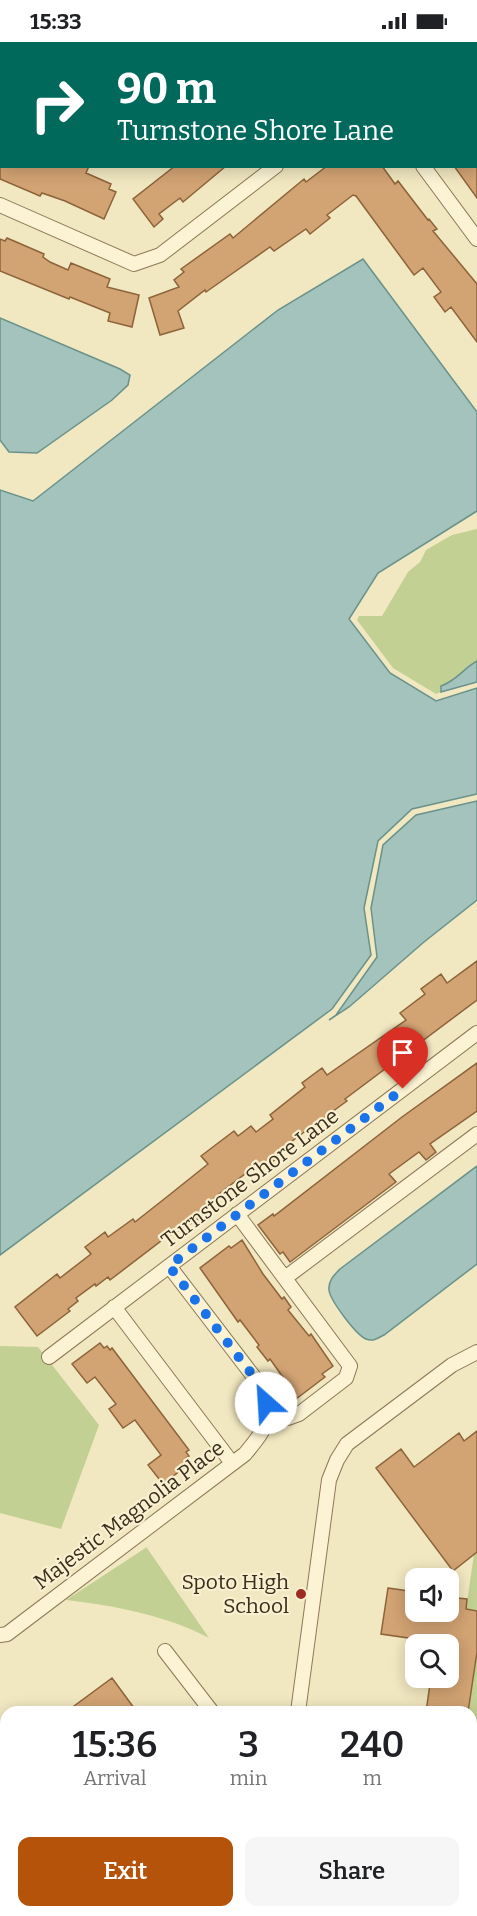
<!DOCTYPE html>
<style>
:root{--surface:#fff;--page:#f6f6f6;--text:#202124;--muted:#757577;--accent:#b45309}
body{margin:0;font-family:Bitter,serif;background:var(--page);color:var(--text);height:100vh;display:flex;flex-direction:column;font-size:22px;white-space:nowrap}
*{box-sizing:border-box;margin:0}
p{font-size:20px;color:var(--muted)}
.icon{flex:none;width:33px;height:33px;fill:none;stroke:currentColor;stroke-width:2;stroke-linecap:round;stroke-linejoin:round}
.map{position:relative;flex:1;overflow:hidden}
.panel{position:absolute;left:0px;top:1664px;width:477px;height:212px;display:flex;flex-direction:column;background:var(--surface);border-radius:18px 18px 0 0;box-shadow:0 3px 15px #0003}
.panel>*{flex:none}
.hud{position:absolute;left:0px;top:0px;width:477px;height:126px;box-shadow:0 3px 15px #0003;background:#00695c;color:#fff;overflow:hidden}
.buttons{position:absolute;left:405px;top:1526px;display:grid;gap:12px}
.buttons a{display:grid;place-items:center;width:54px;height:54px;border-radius:12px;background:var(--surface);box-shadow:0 3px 15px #0003;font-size:30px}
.pin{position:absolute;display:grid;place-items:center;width:51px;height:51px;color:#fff;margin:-62px -26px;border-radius:50% 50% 50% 0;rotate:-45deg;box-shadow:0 0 6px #0007}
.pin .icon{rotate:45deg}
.me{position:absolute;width:66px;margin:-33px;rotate:334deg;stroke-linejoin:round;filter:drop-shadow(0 0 4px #0008)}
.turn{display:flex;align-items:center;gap:21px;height:126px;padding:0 18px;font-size:27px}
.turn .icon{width:78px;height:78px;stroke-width:2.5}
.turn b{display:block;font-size:42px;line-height:51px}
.eta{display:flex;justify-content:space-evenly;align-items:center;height:102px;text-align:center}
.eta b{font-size:36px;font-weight:600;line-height:42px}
.action{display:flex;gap:12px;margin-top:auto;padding:12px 18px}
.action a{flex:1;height:69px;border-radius:12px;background:var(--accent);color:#fff;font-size:24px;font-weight:600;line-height:69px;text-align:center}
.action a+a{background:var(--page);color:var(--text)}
.status{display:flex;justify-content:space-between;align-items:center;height:42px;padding:0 30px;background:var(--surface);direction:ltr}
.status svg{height:16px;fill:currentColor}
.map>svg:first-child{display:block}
.green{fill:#c3d093}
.water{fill:#a3c3bc;stroke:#69928b;stroke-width:1.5}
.building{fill:#d2a373;stroke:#8d633a;stroke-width:1.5}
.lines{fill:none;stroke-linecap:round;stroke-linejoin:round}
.minor-casing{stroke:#8c7856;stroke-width:16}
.minor{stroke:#fbf3d4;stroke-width:14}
.route{stroke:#1a73e8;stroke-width:10;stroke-dasharray:0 18}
.poi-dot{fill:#9f2c22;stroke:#f8f0d0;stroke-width:2}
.labels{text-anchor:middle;stroke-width:4.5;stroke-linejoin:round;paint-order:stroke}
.street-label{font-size:21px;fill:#3a2d1c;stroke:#f8f0d0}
.poi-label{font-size:21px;fill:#3a2d1c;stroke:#f8f0d0;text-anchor:end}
</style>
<div class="status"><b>15:33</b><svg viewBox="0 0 49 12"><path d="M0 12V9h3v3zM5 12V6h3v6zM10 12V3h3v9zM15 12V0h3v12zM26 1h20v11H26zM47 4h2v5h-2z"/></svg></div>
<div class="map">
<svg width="477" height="1874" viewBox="0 0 477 1874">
<rect width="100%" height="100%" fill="#f1e7c0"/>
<!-- green -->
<path class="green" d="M477 487V619C464 627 456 639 441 644V650L436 652 393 626 357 578 359 574H382L408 530 420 520 426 508 452 493Z
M0 1304 38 1305 99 1383 61 1487 0 1471Z
M147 1505V1506L209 1596C169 1574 112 1563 66 1558Z
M477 1510V1569L466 1567 474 1512Z
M477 1610V1703H471V1670L468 1669Z"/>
<!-- water -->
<path class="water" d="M363 217 477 370V469L378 531 349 577 390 631 436 659 477 646V752L412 767 378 799 364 866 371 913 332 967 0 1213V448L33 459 278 268Z
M0 276 120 327 130 333 128 343 112 358 37 411 9 410 0 398Z
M477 619V640L441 650V644C456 639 463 627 477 619Z
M477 759V858L424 900 349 965 329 978 336 973 377 915 371 866 383 803 416 773Z
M477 1124V1222L384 1293C378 1296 373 1300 366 1297 356 1293 330 1258 329 1248 328 1239 334 1233 340 1227Z"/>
<!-- building -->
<path class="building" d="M0 124H89L86 131 111 142 109 147 116 150 104 177 65 159 42 151 40 154 0 137Z
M175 124H226L183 160 180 156 159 172 163 177 154 185 133 157Z
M327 124H382L395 142 398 139 428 178 429 177 437 187 433 189 477 242V300L451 265 445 270 434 255 441 250 423 226 414 233 356 154 353 153 327 173 330 176 310 192 306 187 274 209 270 205 206 250 205 248 178 269 184 286 160 293 149 256 179 245 174 238 184 230 181 227 230 192 233 196 304 137 306 140Z
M454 124H477V156Z
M7 196 44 212 43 215 50 220 68 228 71 221 110 237 107 245 139 253 132 285 108 279 110 271 70 255 69 257 0 229V197L5 199Z
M477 919V958L345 1057 347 1059 296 1096 274 1114 276 1117 266 1124 264 1122 260 1125 258 1122 224 1148 200 1168 203 1173 195 1179 165 1196 110 1238 108 1235 96 1244 95 1242 76 1256 78 1259 68 1267 70 1269 37 1294 15 1265 57 1232 60 1236 91 1212 85 1205 105 1190 108 1195 133 1177 135 1180 168 1154 208 1122 201 1114 234 1089 238 1094 251 1084 256 1090 273 1077 270 1073 305 1045 302 1041 322 1026 327 1033 406 978 400 971 425 952 421 947 441 932 447 941Z
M477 1021V1069L430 1102 436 1110 426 1118 419 1110 389 1132 396 1140 290 1220 283 1210 280 1212 258 1183 273 1172 274 1174 402 1075Z
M242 1198 263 1232 282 1257 284 1255 291 1265 288 1268 309 1294 311 1292 333 1324 322 1332 325 1335 296 1357 285 1343 287 1341 270 1317 268 1319 257 1305 259 1303 240 1278 238 1280 200 1226 229 1204 231 1206Z
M100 1301 104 1306 107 1304 110 1308 112 1306 189 1408 186 1410 189 1414 186 1416 190 1421 163 1442 148 1423 161 1413 135 1378 123 1386 109 1367 116 1362 95 1335 87 1341 72 1322Z
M477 1389V1510L453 1529 376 1426 401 1407 414 1425 459 1391 464 1399Z
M388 1546 416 1550V1569H448V1555L467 1557 466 1567 477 1569V1610L468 1670H426L431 1635H448V1602H436V1600L381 1592Z
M112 1636 137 1670H66Z"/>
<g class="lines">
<!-- minor casing -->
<g class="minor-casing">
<path id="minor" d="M335 0 336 2
M12 2V0
M0 29 2 25
M423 124 477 197
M0 163 134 222 160 213 276 124
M237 1172 350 1324 346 1336 299 1372 288 1376 269 1375
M285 1236 477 1092
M114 1265 232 1421
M49 1315 477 991
M0 1593 7 1592 245 1412C269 1383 274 1375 257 1339L169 1224
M165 1609 212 1670
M298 1670 329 1438 337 1418 347 1402 452 1323 477 1310
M471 1794 477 1795
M471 1866 477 1874
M366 1869 370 1874
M461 1869 465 1874"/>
</g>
<!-- minor -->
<use href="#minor" class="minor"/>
</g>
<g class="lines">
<!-- route -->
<path class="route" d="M266 1361 257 1339 169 1224 403 1047"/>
</g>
<!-- markers -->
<circle class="poi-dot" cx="301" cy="1552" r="6"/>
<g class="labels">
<!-- street labels -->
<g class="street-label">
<text transform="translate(250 1136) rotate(-37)" y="7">Turnstone Shore Lane</text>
<text transform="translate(129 1473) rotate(-37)" y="7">Majestic Magnolia Place</text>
</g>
<!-- poi labels -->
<g class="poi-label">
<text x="289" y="1547">Spoto High<tspan x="289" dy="24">School</tspan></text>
</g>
</g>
</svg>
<div class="buttons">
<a><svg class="icon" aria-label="sound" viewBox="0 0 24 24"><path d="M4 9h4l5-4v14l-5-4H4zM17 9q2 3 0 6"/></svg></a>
<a><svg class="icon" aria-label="search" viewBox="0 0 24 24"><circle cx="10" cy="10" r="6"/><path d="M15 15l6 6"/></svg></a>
</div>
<div class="pin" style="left:403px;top:1047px;background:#d93025"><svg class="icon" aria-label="arrive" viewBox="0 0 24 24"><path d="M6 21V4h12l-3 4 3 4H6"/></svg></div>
<svg class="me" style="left:266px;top:1361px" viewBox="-20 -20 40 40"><circle r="19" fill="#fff"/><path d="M0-13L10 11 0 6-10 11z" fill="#1a73e8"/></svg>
<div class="hud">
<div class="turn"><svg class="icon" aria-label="right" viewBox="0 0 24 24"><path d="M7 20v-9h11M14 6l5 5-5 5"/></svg><div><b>90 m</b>Turnstone Shore Lane</div></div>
</div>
<section class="panel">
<div class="eta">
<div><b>15:36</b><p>Arrival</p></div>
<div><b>3</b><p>min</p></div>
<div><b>240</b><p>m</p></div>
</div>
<div class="action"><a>Exit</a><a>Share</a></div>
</section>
</div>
